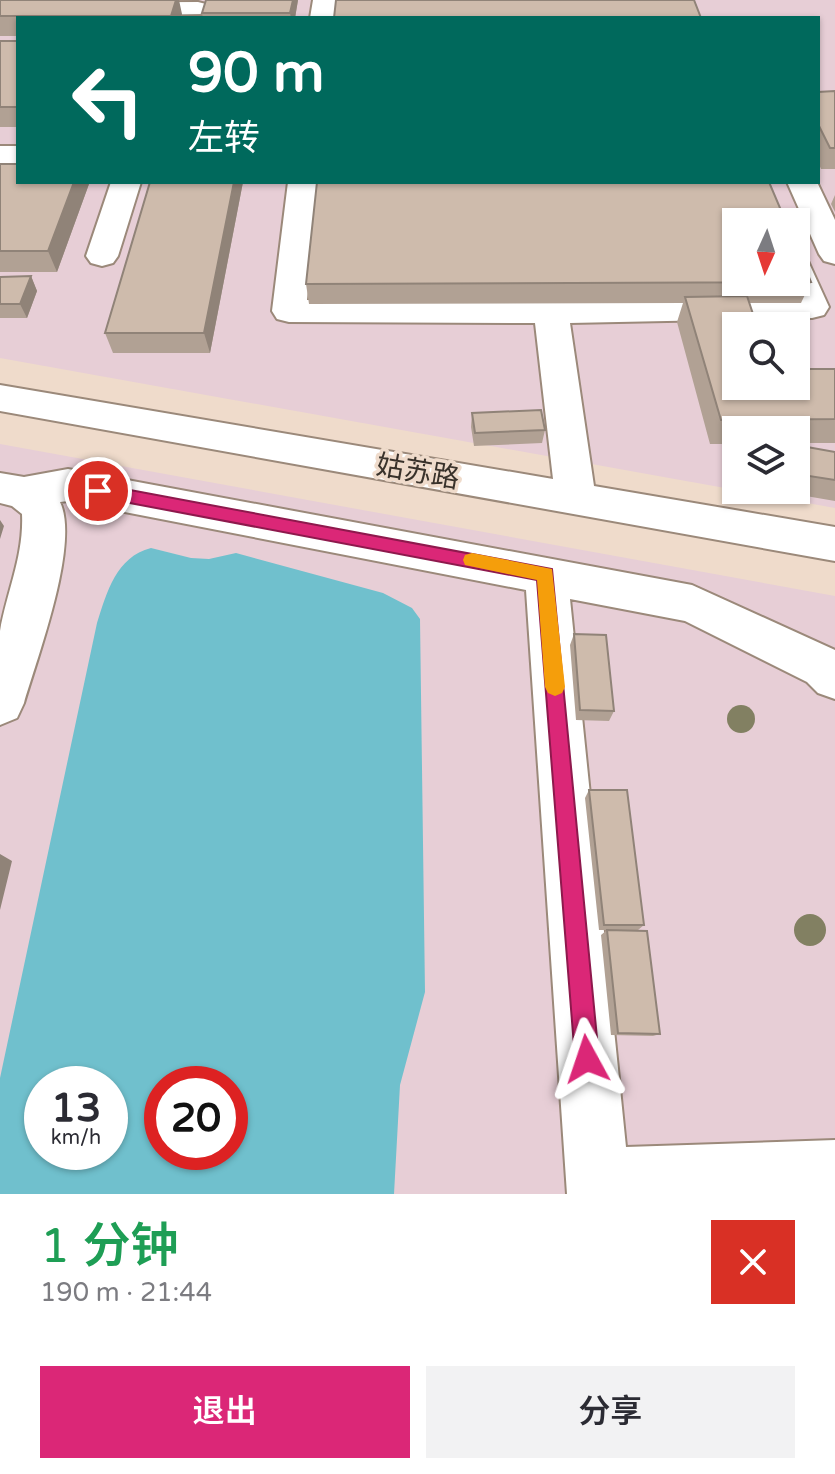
<!DOCTYPE html>
<html lang="zh">
<meta charset="utf-8">
<style>
:root{--surface:#fff;--page:#f2f2f3;--text:#2b2b33;--muted:#7c7c81;--accent:#db2777}
body{margin:0;font-family:"Varela Round","Noto Sans SC",sans-serif;background:var(--page);color:var(--text);height:100vh;display:flex;flex-direction:column;font-size:30px;white-space:nowrap}
*{box-sizing:border-box;margin:0}
p{font-size:26px;color:var(--muted)}
.icon{flex:none;width:44px;height:44px;fill:none;stroke:currentColor;stroke-width:2;stroke-linecap:round;stroke-linejoin:round}
.map{position:relative;height:1194px;overflow:hidden}
.details{display:flex;flex-direction:column;background:var(--surface);flex:1}
.details>*{flex:none}
.top-card{position:absolute;left:16px;top:16px;width:804px;height:168px;border-radius:0px;box-shadow:0 2px 6px #0004;background:#00695c;color:#fff;overflow:hidden}
.needle{width:52px;rotate:183deg}
.controls{position:absolute;left:722px;top:208px;display:grid;gap:16px}
.controls a{display:grid;place-items:center;width:88px;height:88px;border-radius:0px;background:var(--surface);box-shadow:0 2px 6px #0004;font-size:40px}
.speed{position:absolute;left:24px;top:1066px;display:flex;gap:16px;font-size:40px;font-weight:700;text-align:center}
.speed>*{display:grid;place-content:center;width:104px;height:104px;border-radius:50%;background:var(--surface);box-shadow:0 2px 6px #0004;line-height:1}
.speed small{font-size:20px;font-weight:400}
.speed .limit{border:12px solid #d22;background:#fff;color:#111}
.pin{position:absolute;display:grid;place-items:center;width:68px;height:68px;color:#fff;margin:-34px;border:4px solid #fff;border-radius:50%;box-shadow:0 2px 8px #0007}
.me{position:absolute;width:88px;margin:-44px;rotate:355deg;stroke-linejoin:round;filter:drop-shadow(0 0 6px #0008)}
.turn{display:flex;align-items:center;gap:28px;height:168px;padding:0 40px;font-size:36px}
.turn .icon{width:104px;height:104px;stroke-width:2.5}
.turn b{display:block;font-size:56px;line-height:68px}
.round{display:grid;place-items:center;flex:none;width:84px;height:84px;border-radius:0px;background:var(--page)}
.headline{display:flex;align-items:center;justify-content:space-between;height:136px;padding:0 40px}
h1{font-size:48px;font-weight:600;line-height:60px;color:#1e9e55}
.cta{display:flex;gap:16px;margin-top:auto;padding:16px 40px}
.cta a{flex:1;height:92px;border-radius:0px;background:var(--accent);color:#fff;font-size:32px;font-weight:600;line-height:92px;text-align:center}
.cta a+a{background:var(--page);color:var(--text)}
.map>svg:first-child{display:block}
.industrial{fill:#e7ced6;fill-rule:evenodd}
.water{fill:#70c0cd;fill-rule:evenodd}
.lines{fill:none;stroke-linecap:round;stroke-linejoin:round}
.minor-casing{stroke:#9b897a;stroke-width:4}
.minor{fill:#fff;fill-rule:evenodd}
.tree{fill:#828062}
.wall{fill:#b1a194}
.shaded-wall{fill:#908378}
.building{fill:#cebbac;stroke:#908378;stroke-width:2}
.route{fill:#db2777;stroke:#8e194d;stroke-width:2}
.slow{fill:#f59e0b}
.labels{text-anchor:middle;stroke-width:7;stroke-linejoin:round;paint-order:stroke}
.street-label{font-size:28px;fill:#39322b;stroke:#efdbcb}
</style>
<div class="map">
<svg width="835" height="1194" viewBox="0 0 835 1194">
<rect width="100%" height="100%" fill="#efdbcb"/>
<!-- industrial -->
<path class="industrial" d="M0 0H835V508L736 490H796V430H736V490L0 358ZM18 18H818V182H18ZM736 222H796V282H736ZM736 326H796V386H736Z
M0 444 835 596V1194H0ZM42 1084H110V1152H42ZM162 1084H230V1152H162Z"/>
<!-- water -->
<path class="water" d="M151 548 191 558 209 559 236 553 383 593 412 608 420 619 425 992 400 1085 394 1194H0V1078L97 623C107 592 116 557 151 548ZM42 1084H110V1152H42ZM162 1084H230V1152H162Z"/>
<g class="lines">
<!-- minor casing -->
<g class="minor-casing">
<path id="minor" d="M313 0H337L334 18H310Z
M198 2 206 4 210 9 206 14 0 17V3Z
M0 146H18V164H0Z
M111 182H141L118 256 113 263 102 266 91 263 86 256Z
M288 182H318L307 300 551 301 791 296 785 282H796V258L808 261 829 307 824 315 812 318 570 323 594 486 835 527V561L0 411V385L553 479 535 323 289 322 277 319 272 311Z
M787 182H817L835 220V264L824 261 819 254Z
M68 469 692 585 835 650V699L818 693 807 682 685 621 570 599 626 1147 835 1140V1194H567L526 590 68 501 60 502C80 544 37 658 24 703L17 718 0 725C0 695 0 660 0 631 7 591 24 556 22 514L12 506 0 503V473L24 477Z"/>
</g>
<!-- minor -->
<use href="#minor" class="minor"/>
</g>
<!-- trees -->
<g class="tree">
<circle cx="741" cy="719" r="14"/>
<circle cx="810" cy="930" r="16"/>
</g>
<!-- wall -->
<path class="wall" d="M0 0 182 14 181 18H18V36H0Z
M206 0H298L295 18H203L202 13Z
M0 41H18V127H0Z
M835 91V169H821L818 162V92Z
M0 164 89 184 57 272H0Z
M243 182 210 353H113L105 333Z
M835 195V212L831 204Z
M31 276 37 291 27 318H0V277Z
M811 282 801 303H749L736 386 835 369V443H796V430H736V484L724 482 725 454 729 444H710L677 322 683 303 309 304 306 284Z
M472 413 545 430 542 443 474 446 471 427Z
M796 445 835 452V501L771 490H796Z
M574 634 614 711 609 721 576 720 570 645Z
M589 790 644 925 638 930H599L585 798Z
M607 930 660 1034 653 1036 611 1035 601 935Z"/>
<!-- shaded-wall -->
<path class="shaded-wall" d="M176 0H179L182 14 181 18H171V16Z
M293 0H298L295 18H291L290 13Z
M74 182H88L89 184 57 272 48 251Z
M234 182H243L210 353 204 333Z
M31 276 37 291 27 318 20 304Z
M0 520 4 526 0 539Z
M0 854 12 861 0 910Z"/>
<!-- building -->
<path class="building" d="M0 0H176L171 16H0Z
M206 0H293L290 13H202Z
M336 0H694L701 18H334Z
M0 41H18V107H0Z
M835 91V148H830L818 124V92Z
M0 164H18V182H74L48 251H0Z
M150 182H234L204 333H105Z
M317 182H769L786 222H736V282H796V246L811 282 306 284Z
M31 276 20 304H0V277Z
M747 296 757 326H736V386H796V369H835V419L721 420 685 297Z
M541 410 545 430 475 433 472 413Z
M734 434 736 435V463H733Z
M796 445 835 452V480L796 474Z
M574 634 606 635 614 711 580 710Z
M589 790H627L644 925H604Z
M607 930 647 931 660 1034 618 1033Z"/>
<!-- route -->
<path class="route" d="M98 484 552 569 599 1059 596 1068 587 1072 578 1068 575 1059 537 580 98 497 90 491Z"/>
<!-- slow -->
<path class="slow" d="M472 553 552 569 565 687 562 693 555 696 548 693 545 687 537 580 465 565 463 560 465 555Z"/>
<g class="labels">
<!-- street labels -->
<g class="street-label">
<text transform="translate(418 471) rotate(10)" y="10">姑苏路</text>
</g>
</g>
</svg>
<div class="controls">
<a><svg class="needle" viewBox="-14 -14 28 28"><path d="M0-13l5 13h-10z" fill="#e53935"/><path d="M0 13l5-13h-10z" fill="#7c7c81"/></svg></a>
<a><svg class="icon" aria-label="search" viewBox="0 0 24 24"><circle cx="10" cy="10" r="6"/><path d="M15 15l6 6"/></svg></a>
<a><svg class="icon" aria-label="layers" viewBox="0 0 24 24"><path d="M12 4l9 5-9 5-9-5zM3 14l9 5 9-5"/></svg></a>
</div>
<div class="speed"><div>13<small>km/h</small></div><div class="limit">20</div></div>
<div class="pin" style="left:98px;top:491px;background:#d93025"><svg class="icon" aria-label="arrive" viewBox="0 0 24 24"><path d="M6 21V4h12l-3 4 3 4H6"/></svg></div>
<svg class="me" style="left:587px;top:1059px" viewBox="-20 -20 40 40"><path d="M0-17L14 15 0 8-14 15z" fill="#db2777" stroke="#fff" stroke-width="4"/></svg>
<div class="top-card">
<div class="turn"><svg class="icon" aria-label="left" viewBox="0 0 24 24"><path d="M17 20v-9H6M10 6l-5 5 5 5"/></svg><div><b>90 m</b>左转</div></div>
</div>
</div>
<section class="details">
<div class="headline"><div><h1>1 分钟</h1><p>190 m · 21:44</p></div><a class="round" style="background:#d93025;color:#fff"><svg class="icon" aria-label="close" viewBox="0 0 24 24"><path d="M6 6l12 12M18 6L6 18"/></svg></a></div>
<div class="cta"><a>退出</a><a>分享</a></div>
</section>
